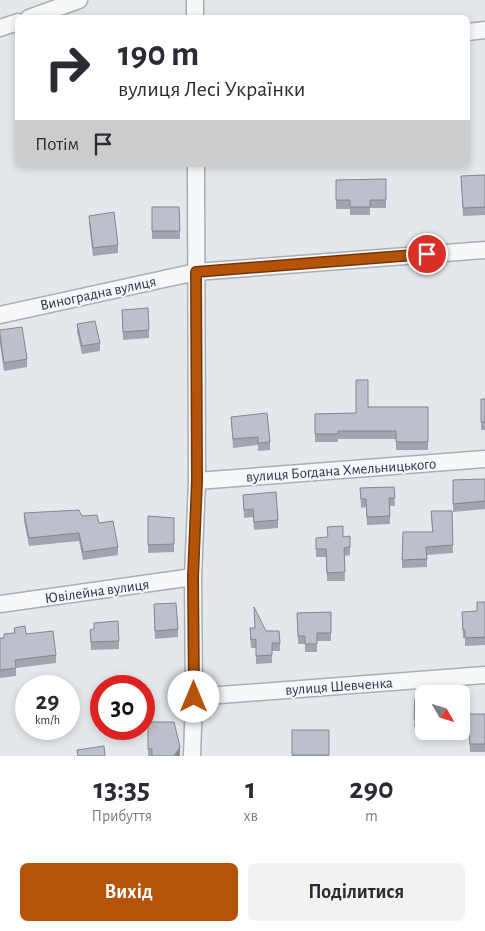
<!DOCTYPE html>
<html lang="uk">
<meta charset="utf-8">
<style>
:root{--surface:#fff;--page:#f2f2f3;--text:#2b2b33;--muted:#7c7c81;--accent:#b45309}
body{margin:0;font-family:"Alegreya Sans",sans-serif;background:var(--page);color:var(--text);height:100vh;display:flex;flex-direction:column;font-size:19px;white-space:nowrap}
*{box-sizing:border-box;margin:0}
p{font-size:16px;color:var(--muted)}
.icon{flex:none;width:28px;height:28px;fill:none;stroke:currentColor;stroke-width:2;stroke-linecap:round;stroke-linejoin:round}
.map{position:relative;height:756px;overflow:hidden}
.sheet{display:flex;flex-direction:column;background:var(--surface);flex:1}
.sheet>*{flex:none}
.top-card{position:absolute;left:15px;top:15px;width:455px;height:152px;border-radius:8px;box-shadow:0 2px 8px #0003;background:#fff;color:var(--text);overflow:hidden}
.needle{width:32px;rotate:129deg}
.fabs{position:absolute;left:415px;top:685px;display:grid;gap:10px}
.fabs a{display:grid;place-items:center;width:55px;height:55px;border-radius:8px;background:var(--surface);box-shadow:0 2px 8px #0003;font-size:25px}
.speed{position:absolute;left:15px;top:675px;display:flex;gap:10px;font-size:25px;font-weight:700;text-align:center}
.speed>*{display:grid;place-content:center;width:65px;height:65px;border-radius:50%;background:var(--surface);box-shadow:0 2px 8px #0003;line-height:1}
.speed small{font-size:12px;font-weight:400}
.speed .limit{border:8px solid #d22;background:#fff;color:#111}
.pin{position:absolute;display:grid;place-items:center;width:42px;height:42px;color:#fff;margin:-21px;border:2px solid #fff;border-radius:50%;box-shadow:0 1px 5px #0007}
.me{position:absolute;width:55px;margin:-28px;rotate:0deg;stroke-linejoin:round;filter:drop-shadow(0 0 4px #0008)}
.turn{display:flex;align-items:center;gap:18px;height:105px;padding:0 20px;font-size:22px}
.turn .icon{width:65px;height:65px;stroke-width:2.5}
.turn b{display:block;font-size:35px;line-height:42px}
.then{display:flex;align-items:center;height:48px;padding:0 20px;background:#0003;gap:10px;font-size:19px}
.eta{display:flex;justify-content:space-evenly;align-items:center;height:85px;text-align:center}
.eta b{font-size:30px;font-weight:600;line-height:35px}
.cta{display:flex;gap:10px;margin-top:auto;padding:10px 20px}
.cta a{flex:1;height:58px;border-radius:8px;background:var(--accent);color:#fff;font-size:20px;font-weight:600;line-height:58px;text-align:center}
.cta a+a{background:var(--page);color:var(--text)}
.map>svg:first-child{display:block}
.lines{fill:none;stroke-linecap:round;stroke-linejoin:round}
.minor-casing{stroke:#a9aeb7;stroke-width:19}
.minor{stroke:#f7f8fa;stroke-width:16}
.wall{fill:#a1a5ae}
.shaded-wall{fill:#83868d}
.building{fill:#bbc0ca;stroke:#83868d}
.route-casing{stroke:#753606;stroke-width:12}
.route{stroke:#b45309;stroke-width:9}
.labels{text-anchor:middle;stroke-width:4;stroke-linejoin:round;paint-order:stroke}
.street-label{font-size:15px;fill:#2b3445;stroke:#f4f6f9}
</style>
<div class="map">
<svg width="485" height="756" viewBox="0 0 485 756">
<rect width="100%" height="100%" fill="#e4e7ec"/>
<g class="lines">
<!-- minor casing -->
<g class="minor-casing">
<path id="minor" d="M195 0V18
M29 18 79 0
M0 28 18 22
M468 32 485 30
M0 315 196 272 485 250
M197 481 485 459
M0 604 193 577
M194 697 485 675
M192 756 194 697 193 577 197 481 196 165"/>
</g>
<!-- minor -->
<use href="#minor" class="minor"/>
</g>
<!-- wall -->
<path class="wall" d="M485 175V215L463 216 461 176Z
M386 179V208H370V215H350V209H336V180Z
M152 207H179L180 239H152Z
M89 216 118 245V253L93 256 89 224Z
M122 310 149 330V338L123 340Z
M77 324 100 343V351L82 354 77 332Z
M0 330 27 359V367L4 371 0 344Z
M481 399H485V430H481Z
M368 407H428V450H396V439H338V442H315V414L356 413Z
M231 417 270 442V450L258 451V445L233 448Z
M485 479V509L453 512V480Z
M394 487 395 506H390V524L367 525 366 507 361 508 360 488Z
M243 495 278 520V528L254 530 253 517 244 518Z
M431 511H452L453 553 427 555V567L402 568V560L432 532Z
M24 513 82 516 118 547V555L83 560 79 541 29 546 24 521Z
M148 516 174 518V552L148 553Z
M343 537 350 547V555L344 556 345 581H327L326 557H316V538Z
M485 602V645L465 646V638H463L462 612 477 611Z
M154 604 178 629V637L155 639Z
M331 612V641H317V652H305V644H298L297 613Z
M14 628 26 634 56 655V663L16 668V676L0 678V638H4L14 633Z
M90 630 119 641V649L91 650Z
M266 631 280 643V651H272V663L256 664V648H251L250 636Z
M415 698H424V728L414 727Z
M485 714V752H470L468 722Z
M148 722 180 755 179 756H148Z
M292 730H329V756H292Z"/>
<!-- shaded-wall -->
<path class="shaded-wall" d="M180 747V755L179 756H174Z"/>
<!-- building -->
<path class="building" d="M485 175V207L463 208 461 176Z
M386 179V200H370V207H350V200H336V180Z
M152 207H179L180 231H152Z
M114 212 118 245 93 248 89 216Z
M148 308 149 330 123 332 122 310Z
M95 321 100 343 82 346 77 324Z
M22 327 27 359 4 363 0 335V330Z
M356 380H368V407H428V442H396V431H338V434H315V414L356 413Z
M481 399H485V422H481Z
M267 413 270 442 258 443V437L233 439 231 417Z
M485 479V501L453 504V480Z
M394 487 395 498H389L390 516 367 517 366 499H361L360 488Z
M276 492 278 520 254 522 253 509 244 510 243 495Z
M79 510 82 516 97 515 99 523 113 521 118 547 83 552 79 533 29 538 24 513Z
M431 511H452L453 545 426 547 427 559 402 560 403 532H433Z
M148 516 174 518V544L148 545Z
M343 526V537L350 536V547L344 548 345 572 327 573 326 549H316V538L328 537 327 527Z
M477 602H485V637L465 638V630H463L462 612 477 611Z
M176 603 178 629 155 631 154 604Z
M254 607 266 631H279L280 643H272V655L256 656V639L251 640 250 628H255Z
M331 612V633H317V644H305V636H298L297 613Z
M118 621 119 641 91 642 90 630 94 629V623Z
M25 626 26 634 53 631 56 655 15 660 16 668 0 670V638H4V634L15 633 14 628Z
M415 698H424V719H414Z
M468 714H485V744H470Z
M148 722H174L180 747 174 756H152V749H148Z
M292 730H329V755H292Z
M104 746 105 756H78L77 750Z"/>
<g class="lines">
<!-- route casing -->
<g class="route-casing">
<path id="route" d="M194 697 193 577 197 481 196 272 427 254"/>
</g>
<!-- route -->
<use href="#route" class="route"/>
</g>
<g class="labels">
<!-- street labels -->
<g class="street-label">
<text transform="translate(98 293) rotate(-12)" y="5">Виноградна вулиця</text>
<text transform="translate(341 470) rotate(-4)" y="5">вулиця Богдана Хмельницького</text>
<text transform="translate(97 591) rotate(-8)" y="5">Ювілейна вулиця</text>
<text transform="translate(339 686) rotate(-4)" y="5">вулиця Шевченка</text>
</g>
</g>
</svg>
<div class="fabs">
<a><svg class="needle" viewBox="-14 -14 28 28"><path d="M0-13l5 13h-10z" fill="#e53935"/><path d="M0 13l5-13h-10z" fill="#7c7c81"/></svg></a>
</div>
<div class="speed"><div>29<small>km/h</small></div><div class="limit">30</div></div>
<div class="pin" style="left:427px;top:254px;background:#d93025"><svg class="icon" aria-label="arrive" viewBox="0 0 24 24"><path d="M6 21V4h12l-3 4 3 4H6"/></svg></div>
<svg class="me" style="left:194px;top:697px" viewBox="-20 -20 40 40"><circle r="19" fill="#fff"/><path d="M0-13L10 11 0 6-10 11z" fill="#b45309"/></svg>
<div class="top-card">
<div class="turn"><svg class="icon" aria-label="right" viewBox="0 0 24 24"><path d="M7 20v-9h11M14 6l5 5-5 5"/></svg><div><b>190 m</b>вулиця Лесі Українки</div></div>
<div class="then">Потім<svg class="icon" aria-label="arrive" viewBox="0 0 24 24"><path d="M6 21V4h12l-3 4 3 4H6"/></svg></div>
</div>
</div>
<section class="sheet">
<div class="eta">
<div><b>13:35</b><p>Прибуття</p></div>
<div><b>1</b><p>хв</p></div>
<div><b>290</b><p>m</p></div>
</div>
<div class="cta"><a>Вихід</a><a>Поділитися</a></div>
</section>
